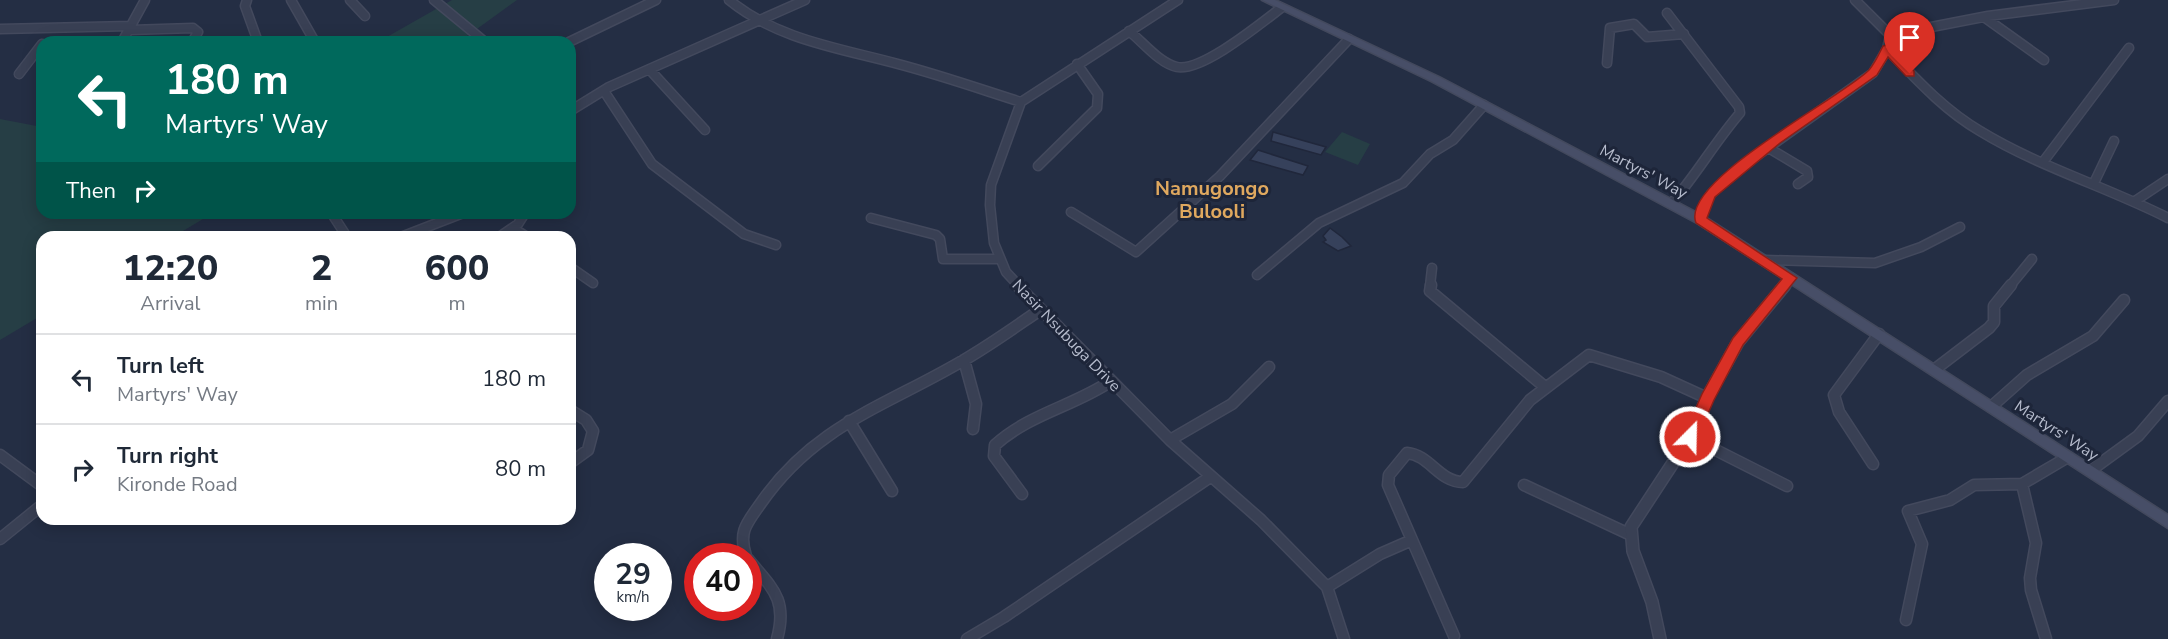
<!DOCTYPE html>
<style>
:root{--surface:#fff;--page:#f2f2f3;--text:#1f2937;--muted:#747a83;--line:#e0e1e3}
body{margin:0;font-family:"Nunito Sans",sans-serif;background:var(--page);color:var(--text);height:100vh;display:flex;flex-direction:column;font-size:22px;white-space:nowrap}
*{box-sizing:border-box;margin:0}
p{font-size:20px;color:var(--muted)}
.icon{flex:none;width:33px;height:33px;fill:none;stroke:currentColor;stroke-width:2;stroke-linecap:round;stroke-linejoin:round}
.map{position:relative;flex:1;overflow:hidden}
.side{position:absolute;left:36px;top:231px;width:540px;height:294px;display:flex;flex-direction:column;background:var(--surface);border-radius:18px;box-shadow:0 3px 15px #0003}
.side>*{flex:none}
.guide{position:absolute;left:36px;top:36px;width:540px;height:183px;border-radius:18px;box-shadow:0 3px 15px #0003;background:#00695c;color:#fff;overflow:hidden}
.speed{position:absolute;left:594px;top:543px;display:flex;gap:12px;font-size:30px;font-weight:700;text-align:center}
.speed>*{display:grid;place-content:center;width:78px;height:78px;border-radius:50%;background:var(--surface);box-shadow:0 3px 15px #0003;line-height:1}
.speed small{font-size:15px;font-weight:400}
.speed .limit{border:9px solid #d22;background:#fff;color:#111}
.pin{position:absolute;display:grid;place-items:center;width:51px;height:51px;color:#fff;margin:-62px -26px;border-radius:50% 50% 50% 0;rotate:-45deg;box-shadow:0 0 6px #0007}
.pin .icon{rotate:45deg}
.me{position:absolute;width:66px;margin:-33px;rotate:23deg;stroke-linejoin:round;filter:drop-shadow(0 0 4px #0008)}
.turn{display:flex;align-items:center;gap:21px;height:126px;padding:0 30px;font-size:27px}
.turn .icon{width:78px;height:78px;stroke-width:2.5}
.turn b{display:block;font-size:42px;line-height:51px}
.then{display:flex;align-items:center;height:57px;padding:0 30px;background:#0003;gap:12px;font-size:22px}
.eta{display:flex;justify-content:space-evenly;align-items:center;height:102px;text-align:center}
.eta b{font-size:36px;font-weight:800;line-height:42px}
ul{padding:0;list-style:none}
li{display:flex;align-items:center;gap:18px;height:90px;padding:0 30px;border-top:2px solid var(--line)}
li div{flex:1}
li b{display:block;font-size:22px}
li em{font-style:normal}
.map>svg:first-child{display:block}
.green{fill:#263e45}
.building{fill:#36415b;stroke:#20273b;stroke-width:1.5}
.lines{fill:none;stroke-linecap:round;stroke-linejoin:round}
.minor-far1-casing{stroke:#43495d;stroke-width:11}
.minor-casing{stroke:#43495d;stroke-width:13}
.tertiary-far1-casing{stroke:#43495d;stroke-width:12}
.tertiary-casing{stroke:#43495d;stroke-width:14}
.secondary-casing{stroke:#43495d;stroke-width:3}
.minor-far1{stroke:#394054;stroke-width:8}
.minor{stroke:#394054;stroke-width:10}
.tertiary-far1{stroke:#394054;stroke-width:9}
.tertiary{stroke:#394054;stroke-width:11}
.secondary{fill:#474e67;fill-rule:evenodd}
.route{fill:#d93025;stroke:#8d1f18;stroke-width:1.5}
.labels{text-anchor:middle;stroke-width:6;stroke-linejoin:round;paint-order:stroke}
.street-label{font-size:16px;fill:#b6bccd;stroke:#1d2539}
.quarter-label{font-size:20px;font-weight:bold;fill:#dfa85f;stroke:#1d2539}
</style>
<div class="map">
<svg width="2168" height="639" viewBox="0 0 2168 639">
<rect width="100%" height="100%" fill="#242e44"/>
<!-- green -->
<path class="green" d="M452 0H517L459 42H378Z
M0 119 42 127V213H213L173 237H42V315L0 340Z
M1342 132 1370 144 1358 165 1325 152Z"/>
<!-- building -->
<path class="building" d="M1273 132 1326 147 1321 155 1271 141Z
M1258 150 1308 166 1303 175 1250 160Z
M1330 228 1342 237 1351 246 1338 251 1323 242 1326 240 1323 236Z"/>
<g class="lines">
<!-- minor-far1 casing -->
<g class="minor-far1-casing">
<path id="minor-far1" d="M247 0 245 6 258 42
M291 0 315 42
M350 0 365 16
M434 0 485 42
M729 0C778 40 839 48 898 64 940 75 980 89 1021 102
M1855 0 1890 35
M1667 13 1739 107 1740 113C1715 142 1696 175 1671 204
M1984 17 2044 60
M0 29 130 26
M130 30 193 28 198 32 192 42
M1129 31C1143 42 1159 63 1177 67 1202 72 1261 23 1281 8
M122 42 145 0
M569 42 656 0
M1887 49C1916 79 1944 110 1980 131 2039 167 2107 187 2168 218
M1607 63 1610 28 1634 24 1647 37 1684 34
M650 70 705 130
M19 74 42 44
M604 91 652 164 744 234 776 245
M570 111 609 87 805 0
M1767 147 1807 171 1808 177 1798 184
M2043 162 2129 48
M1038 166 1097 108 1098 94 1077 64
M2094 183 2114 141
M2135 201 2168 179
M1071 212 1136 252 1220 176 1349 39
M334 217 347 237
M871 218 936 235 940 239 943 259H1000
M1701 220 1704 206 1711 194 1737 170 1873 73 1887 49 1890 35 1988 16 2114 0
M513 228 527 237
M401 237 463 213
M499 237 518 224 525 213
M1765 260 1875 263 1921 247 1960 227
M570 267 593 283
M1257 275 1319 223 1403 183 1430 154 1453 140 1484 105
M1019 286 1006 272 994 243 990 205 991 185 1021 102 1178 0
M1430 286 1432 268
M2010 286 2032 259"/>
</g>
<!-- minor casing -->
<g class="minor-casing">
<path id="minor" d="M1017 285 1170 440 1261 520 1327 587 1344 639
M1431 285 1430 291 1545 387
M964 360 976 404 973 429
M1934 370 1989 328 1994 322V306L2011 285
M1991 407 2027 375 2093 336 2124 300
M570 410 586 420 593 431 588 450 570 463
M849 421 892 491
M1690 437 1787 486
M1170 440 1232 404 1269 367
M0 455 42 486
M1873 464 1839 412 1834 395 1879 334
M2090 471 2138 436 2168 401
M1524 485 1631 535
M1022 494 994 456 995 445C1029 414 1074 406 1111 381
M0 539 42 505
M746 556C738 531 747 523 761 503 815 425 886 406 964 360 990 345 1015 327 1040 310
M748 559C772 588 788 599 777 639
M1327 587 1380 554 1412 540
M1906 620 1922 544 1908 511 1950 500 1974 485 2022 484
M1454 636 1388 485 1389 475 1407 453C1430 455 1439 482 1463 482L1530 400 1589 355 1661 377 1707 398
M967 639 1004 617 1210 477
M2046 639 2031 590 2030 578 2036 543 2022 484 2068 457"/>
</g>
<!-- tertiary-far1 casing -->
<g class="tertiary-far1-casing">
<path id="tertiary-far1" d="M1784 286 1791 278"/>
</g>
<!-- tertiary casing -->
<g class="tertiary-casing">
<path id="tertiary" d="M1660 639 1652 602 1633 551 1631 527 1690 437 1707 398 1738 342 1785 285"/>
</g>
<!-- secondary casing -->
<g class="secondary-casing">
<path id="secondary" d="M1262 0H1275L1439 77 1705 217 2168 515V528L1697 223 1431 81Z"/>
</g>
<!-- minor-far1 -->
<use href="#minor-far1" class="minor-far1"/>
<!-- minor -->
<use href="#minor" class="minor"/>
<!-- tertiary-far1 -->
<use href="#tertiary-far1" class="tertiary-far1"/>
<!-- tertiary -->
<use href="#tertiary" class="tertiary"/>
<!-- secondary -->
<use href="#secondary" class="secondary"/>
</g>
<!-- route -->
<path class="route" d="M1887 45 1914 71V76H1906L1888 57 1877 75 1780 143 1715 197 1707 218 1797 278 1743 345 1714 400 1696 441H1685L1683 437 1702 394 1733 338 1782 279 1696 223C1679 181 1843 97 1869 70 1875 63 1879 54 1883 46Z"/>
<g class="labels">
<!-- street labels -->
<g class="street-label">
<text transform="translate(1644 171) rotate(28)" y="6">Martyrs' Way</text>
<text transform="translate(1067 335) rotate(46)" y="6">Nasir Nsubuga Drive</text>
<text transform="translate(2057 430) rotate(33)" y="6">Martyrs' Way</text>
</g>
<!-- quarter labels -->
<g class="quarter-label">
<text x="1212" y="195">Namugongo<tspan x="1212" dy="23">Bulooli</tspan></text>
</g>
</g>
</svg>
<div class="speed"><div>29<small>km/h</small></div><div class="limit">40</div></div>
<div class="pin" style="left:1910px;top:74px;background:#d93025"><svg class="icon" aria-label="arrive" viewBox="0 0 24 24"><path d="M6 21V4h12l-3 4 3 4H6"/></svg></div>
<svg class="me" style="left:1690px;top:437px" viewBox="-20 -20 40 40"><circle r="17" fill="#d93025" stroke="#fff" stroke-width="3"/><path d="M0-11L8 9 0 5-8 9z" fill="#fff"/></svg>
<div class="guide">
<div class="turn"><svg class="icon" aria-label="left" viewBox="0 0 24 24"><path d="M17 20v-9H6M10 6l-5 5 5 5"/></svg><div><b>180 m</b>Martyrs' Way</div></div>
<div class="then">Then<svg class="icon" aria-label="right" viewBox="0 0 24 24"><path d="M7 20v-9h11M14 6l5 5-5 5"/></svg></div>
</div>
<section class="side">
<div class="eta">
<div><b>12:20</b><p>Arrival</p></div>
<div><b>2</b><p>min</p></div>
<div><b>600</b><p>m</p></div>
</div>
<ul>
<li><svg class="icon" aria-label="left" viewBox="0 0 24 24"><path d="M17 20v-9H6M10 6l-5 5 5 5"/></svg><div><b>Turn left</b><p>Martyrs' Way</p></div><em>180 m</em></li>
<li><svg class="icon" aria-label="right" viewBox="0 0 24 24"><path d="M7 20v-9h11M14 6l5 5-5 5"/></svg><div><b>Turn right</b><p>Kironde Road</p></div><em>80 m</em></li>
</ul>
</section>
</div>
